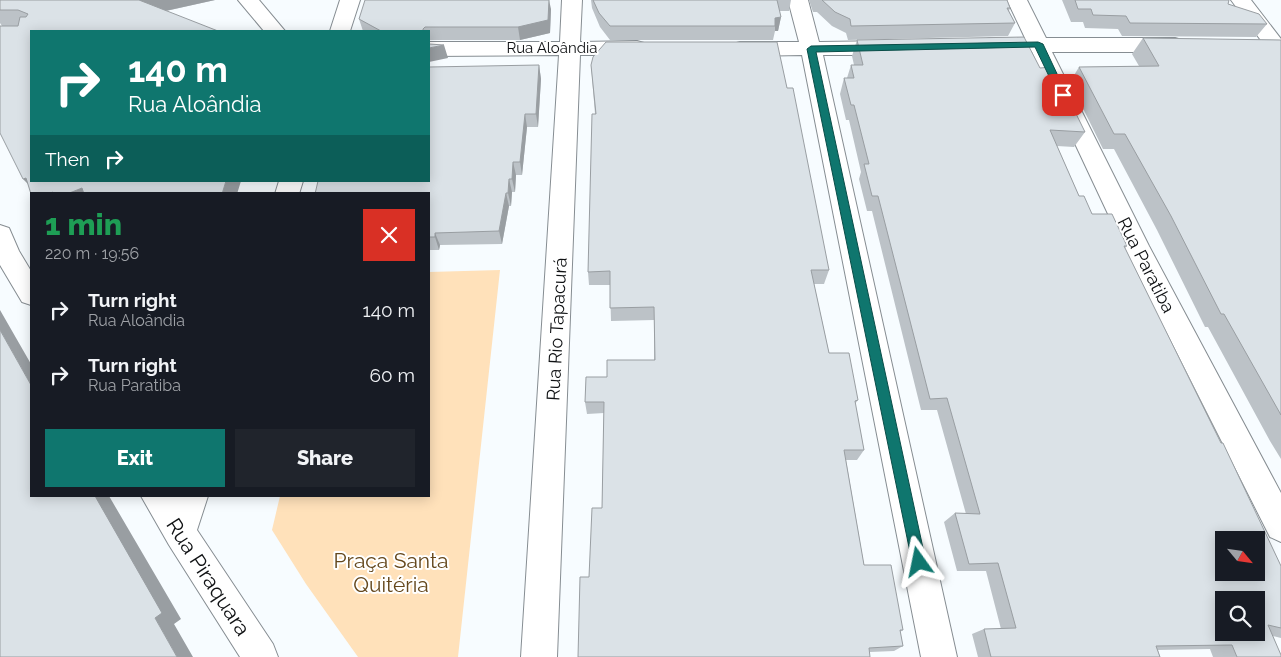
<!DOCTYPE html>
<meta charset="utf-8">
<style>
:root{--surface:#171b24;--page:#20242c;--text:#f1f3f6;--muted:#9ea1a6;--accent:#0f766e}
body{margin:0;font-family:Raleway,sans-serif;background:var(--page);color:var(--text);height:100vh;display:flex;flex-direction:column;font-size:19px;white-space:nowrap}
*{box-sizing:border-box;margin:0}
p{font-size:16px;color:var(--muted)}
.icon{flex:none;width:28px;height:28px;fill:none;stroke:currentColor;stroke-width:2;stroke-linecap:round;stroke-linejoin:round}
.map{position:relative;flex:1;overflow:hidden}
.drawer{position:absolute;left:30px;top:192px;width:400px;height:305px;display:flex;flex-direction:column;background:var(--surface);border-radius:0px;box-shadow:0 2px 12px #0003}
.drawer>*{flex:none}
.guide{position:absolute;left:30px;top:30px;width:400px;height:152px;border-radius:0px;box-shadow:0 2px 12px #0003;background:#0f766e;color:#fff;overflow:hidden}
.needle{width:32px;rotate:119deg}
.controls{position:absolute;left:1215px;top:531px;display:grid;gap:10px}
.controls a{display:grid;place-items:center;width:50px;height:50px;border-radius:0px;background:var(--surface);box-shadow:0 2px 12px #0003;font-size:25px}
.pin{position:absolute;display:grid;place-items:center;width:42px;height:42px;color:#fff;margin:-21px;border-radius:10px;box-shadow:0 2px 8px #0006}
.me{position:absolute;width:55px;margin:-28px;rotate:348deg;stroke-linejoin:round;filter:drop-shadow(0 0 4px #0008)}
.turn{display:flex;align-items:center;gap:18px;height:105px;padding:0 15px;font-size:22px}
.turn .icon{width:65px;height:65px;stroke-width:2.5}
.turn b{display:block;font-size:35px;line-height:42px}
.then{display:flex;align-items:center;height:48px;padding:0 15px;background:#0003;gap:10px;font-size:19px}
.round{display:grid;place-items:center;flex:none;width:52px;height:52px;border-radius:0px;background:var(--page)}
.headline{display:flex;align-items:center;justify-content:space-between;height:85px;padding:0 15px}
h1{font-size:30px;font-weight:800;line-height:38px;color:#1e9e55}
.button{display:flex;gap:10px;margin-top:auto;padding:10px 15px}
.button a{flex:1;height:58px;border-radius:0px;background:var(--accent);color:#fff;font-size:20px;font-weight:800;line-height:58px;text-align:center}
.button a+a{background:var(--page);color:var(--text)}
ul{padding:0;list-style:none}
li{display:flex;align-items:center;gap:15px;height:65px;padding:0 15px}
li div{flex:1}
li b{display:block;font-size:19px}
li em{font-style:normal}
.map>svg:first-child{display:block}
.green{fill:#ffe1ba}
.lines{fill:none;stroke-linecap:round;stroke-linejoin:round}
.street-casing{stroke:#868d92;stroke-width:2}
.street{fill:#fff;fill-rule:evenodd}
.wall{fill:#bcc2c7}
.shaded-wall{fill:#999ea2}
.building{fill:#dbe2e7;stroke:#999ea2;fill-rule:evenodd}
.route{fill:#0f766e;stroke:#0a4d48}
.labels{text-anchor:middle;stroke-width:4;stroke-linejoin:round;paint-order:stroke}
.far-street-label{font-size:15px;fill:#0f1113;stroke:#fff}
.street-label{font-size:18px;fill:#0f1113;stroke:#fff}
.near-park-label{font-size:21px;fill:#65481d;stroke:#fff}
.near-street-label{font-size:21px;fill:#0f1113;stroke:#fff}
</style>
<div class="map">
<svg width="1281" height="657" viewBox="0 0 1281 657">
<rect width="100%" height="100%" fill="#f7fcff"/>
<!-- green -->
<path class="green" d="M500 270 458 657H358L306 584 272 530 280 496H429V272Z"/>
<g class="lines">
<!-- street casing -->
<g class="street-casing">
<path id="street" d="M238 0H259L285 31H264Z
M340 0H360L350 31H330Z
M562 0H582L580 42 637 41 644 43 647 48 644 53 637 55H580L557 657H521L559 55 429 56V42H560Z
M788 0H808L819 42 892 41 899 43 902 48 899 53 892 55H823L957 657H921L802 55 740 56 733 54 730 49 733 44 740 42H799Z
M1007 0H1027L1046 38H1175L1182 40 1185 45 1182 50 1175 52H1052L1149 246 1281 493V542L1270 537 1124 248 1032 52H990L983 50 980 45 983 40 990 38H1025Z
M1231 0H1251L1281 39V60L1274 58Z
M279 181H303L299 194H275Z
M0 225 9 228 19 251 31 271V305L22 302 0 265Z
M141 496H208L197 530 273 644 278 657H240L169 545Z"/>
</g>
<!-- street -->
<use href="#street" class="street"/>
</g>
<!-- wall -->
<path class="wall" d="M0 0H215L166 11 28 184 2 26 0 23Z
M591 0H791L789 11H779L781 17 778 31H775L773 40H610L600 27 592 8Z
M809 0H1007L1010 8 1009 11 1015 23 1008 36 848 40 846 33 832 26 817 12H813Z
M1062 0H1229L1228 4 1267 24 1256 37 1122 36 1118 29 1085 28 1083 22H1071Z
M551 9 550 33 520 40H429V31H363L359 19Z
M1143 38 1281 40V459L1270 441 1208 327H1205L1157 230 1114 149H1103L1070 82 1079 67 1139 66 1132 54Z
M857 40 1040 68 1085 132 1074 147 1057 146 1079 196 1092 214 1127 246 1125 248 1281 566V638L1273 636 1281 657H1213L1210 649 1158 650 1160 657H978L972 634 984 629H1001L986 571H957L944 522 955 513 966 514 937 410H921L872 211H867L859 179 861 172 849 120H846L840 94 844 78H847L851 65H854L852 56Z
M539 65 541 79 538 127H527L522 175H516L515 192H512L511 206H509L502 244 440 245 439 250H429V194Z
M591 65 829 270 824 284H814L829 353 858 400 855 404 864 450 857 460H846L864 565 903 630 900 632 903 646 894 651 870 652 589 577 602 508 604 413 587 414 585 402 607 377 654 360V320L611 321 610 285H589L588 272 595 114Z"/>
<!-- shaded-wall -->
<path class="shaded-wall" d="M137 0H215L147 15Z
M549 0 551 9 550 33 520 40 518 27Z
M781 17 778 31H775V18Z
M444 45 448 58 429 62V48Z
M539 65 541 79 538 127 536 114Z
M525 114 527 127 522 175 520 162Z
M513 162 516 175 515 192 512 179Z
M26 178 38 194 23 179Z
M509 179 512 192 511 206 508 193Z
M226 181H241L237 194H222Z
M82 188 87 194H67Z
M506 193 509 206 502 244 499 231Z
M435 233 440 245 439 250 435 237Z
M0 310 31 364V385L0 330Z
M95 496H109L181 619 174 624 193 657H177L155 618Z"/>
<!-- building -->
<path class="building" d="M0 0H139L218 31H31V181H226L222 194H84L82 188 67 194H53V192L49 194H31L26 178 23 179 0 133V26H18L20 17H26L28 14 18 10H0Z
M365 0H549L548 20 518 27H425L423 29V31H381L359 19Z
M593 0H777L781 17 775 18V26H610L599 13Z
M822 0H1007L1010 8H1007L1015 23 851 26 850 19 835 12Z
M1075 0H1229L1228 4 1259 14 1267 24 1130 23 1126 16 1093 15 1091 9H1078Z
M1024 37 1040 68 1053 67 1085 132 1050 130 1079 196H1084L1092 214H1112L1127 246H1124L1221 443H1223L1281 566V628L1268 625 1281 655V657H1237L1232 645 1156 646 1160 657H991L984 629 1016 628 998 563 969 564 955 513 980 514 947 398 930 399 878 196H872L864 164H869L854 105H851L844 78H854L851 65H863L857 40ZM1224 540H1256V572H1224ZM1224 600H1256V632H1224Z
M1143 38 1281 40V415L1224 314H1221L1171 216 1125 134H1114L1079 67 1159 66Z
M606 42H777L787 88H793L829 270H811L829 353H849L858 400 855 401 864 450H844L864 565H891L903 630H900L903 646 869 648 870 657H578L580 577H589L592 508H602L604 402H585L586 377H607V360H655L654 307 610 308V271L588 272 592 114H596L591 65 593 57Z
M429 44 444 45 429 48Z
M539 65 536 114H525L520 162H513L512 179H509L508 193H506L499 231 435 233V237H429V194H315L318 181H429V67Z
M0 330 31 385V496H95L162 613 155 618 177 657H0Z"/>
<!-- route -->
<path class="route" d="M1038 42 1043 44 1067 95 1066 97 1063 98 1058 95 1035 47 816 52 926 562 924 567 919 569 914 567 912 562 807 49 811 46Z"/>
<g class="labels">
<!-- far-street labels -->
<g class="far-street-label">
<text x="552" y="53">Rua Aloândia</text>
</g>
<!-- street labels -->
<g class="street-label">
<text transform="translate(1146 265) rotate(63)" y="6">Rua Paratiba</text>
<text transform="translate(557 329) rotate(-87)" y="6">Rua Rio Tapacurá</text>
</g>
<!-- near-park labels -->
<g class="near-park-label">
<text x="391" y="568">Praça Santa<tspan x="391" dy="24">Quitéria</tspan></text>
</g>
<!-- near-street labels -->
<g class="near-street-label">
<text transform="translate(208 577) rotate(57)" y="7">Rua Piraquara</text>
</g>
</g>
</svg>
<div class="controls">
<a><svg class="needle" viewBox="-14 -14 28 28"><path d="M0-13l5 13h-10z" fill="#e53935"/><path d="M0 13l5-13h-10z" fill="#9ea1a6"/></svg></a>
<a><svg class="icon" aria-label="search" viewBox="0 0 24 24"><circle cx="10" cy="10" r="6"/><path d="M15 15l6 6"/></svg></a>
</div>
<div class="pin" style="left:1063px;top:95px;background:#d93025"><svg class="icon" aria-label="arrive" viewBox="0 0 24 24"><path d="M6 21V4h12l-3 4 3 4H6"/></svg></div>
<svg class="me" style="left:919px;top:562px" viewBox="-20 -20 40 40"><path d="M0-17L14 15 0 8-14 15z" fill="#0f766e" stroke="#fff" stroke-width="4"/></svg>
<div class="guide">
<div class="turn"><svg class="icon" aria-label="right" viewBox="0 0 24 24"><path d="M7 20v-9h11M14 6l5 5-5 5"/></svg><div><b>140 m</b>Rua Aloândia</div></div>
<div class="then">Then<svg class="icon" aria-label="right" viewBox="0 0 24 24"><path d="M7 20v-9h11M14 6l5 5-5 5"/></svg></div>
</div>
<section class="drawer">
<div class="headline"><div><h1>1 min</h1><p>220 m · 19:56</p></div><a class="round" style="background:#d93025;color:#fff"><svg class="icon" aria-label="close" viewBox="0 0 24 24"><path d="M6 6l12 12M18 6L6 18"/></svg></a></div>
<ul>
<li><svg class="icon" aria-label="right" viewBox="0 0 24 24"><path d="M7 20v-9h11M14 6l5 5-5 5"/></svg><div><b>Turn right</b><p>Rua Aloândia</p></div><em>140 m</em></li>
<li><svg class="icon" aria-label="right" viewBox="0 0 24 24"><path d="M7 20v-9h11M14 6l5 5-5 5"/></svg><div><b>Turn right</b><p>Rua Paratiba</p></div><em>60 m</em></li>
</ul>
<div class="button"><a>Exit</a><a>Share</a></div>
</section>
</div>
